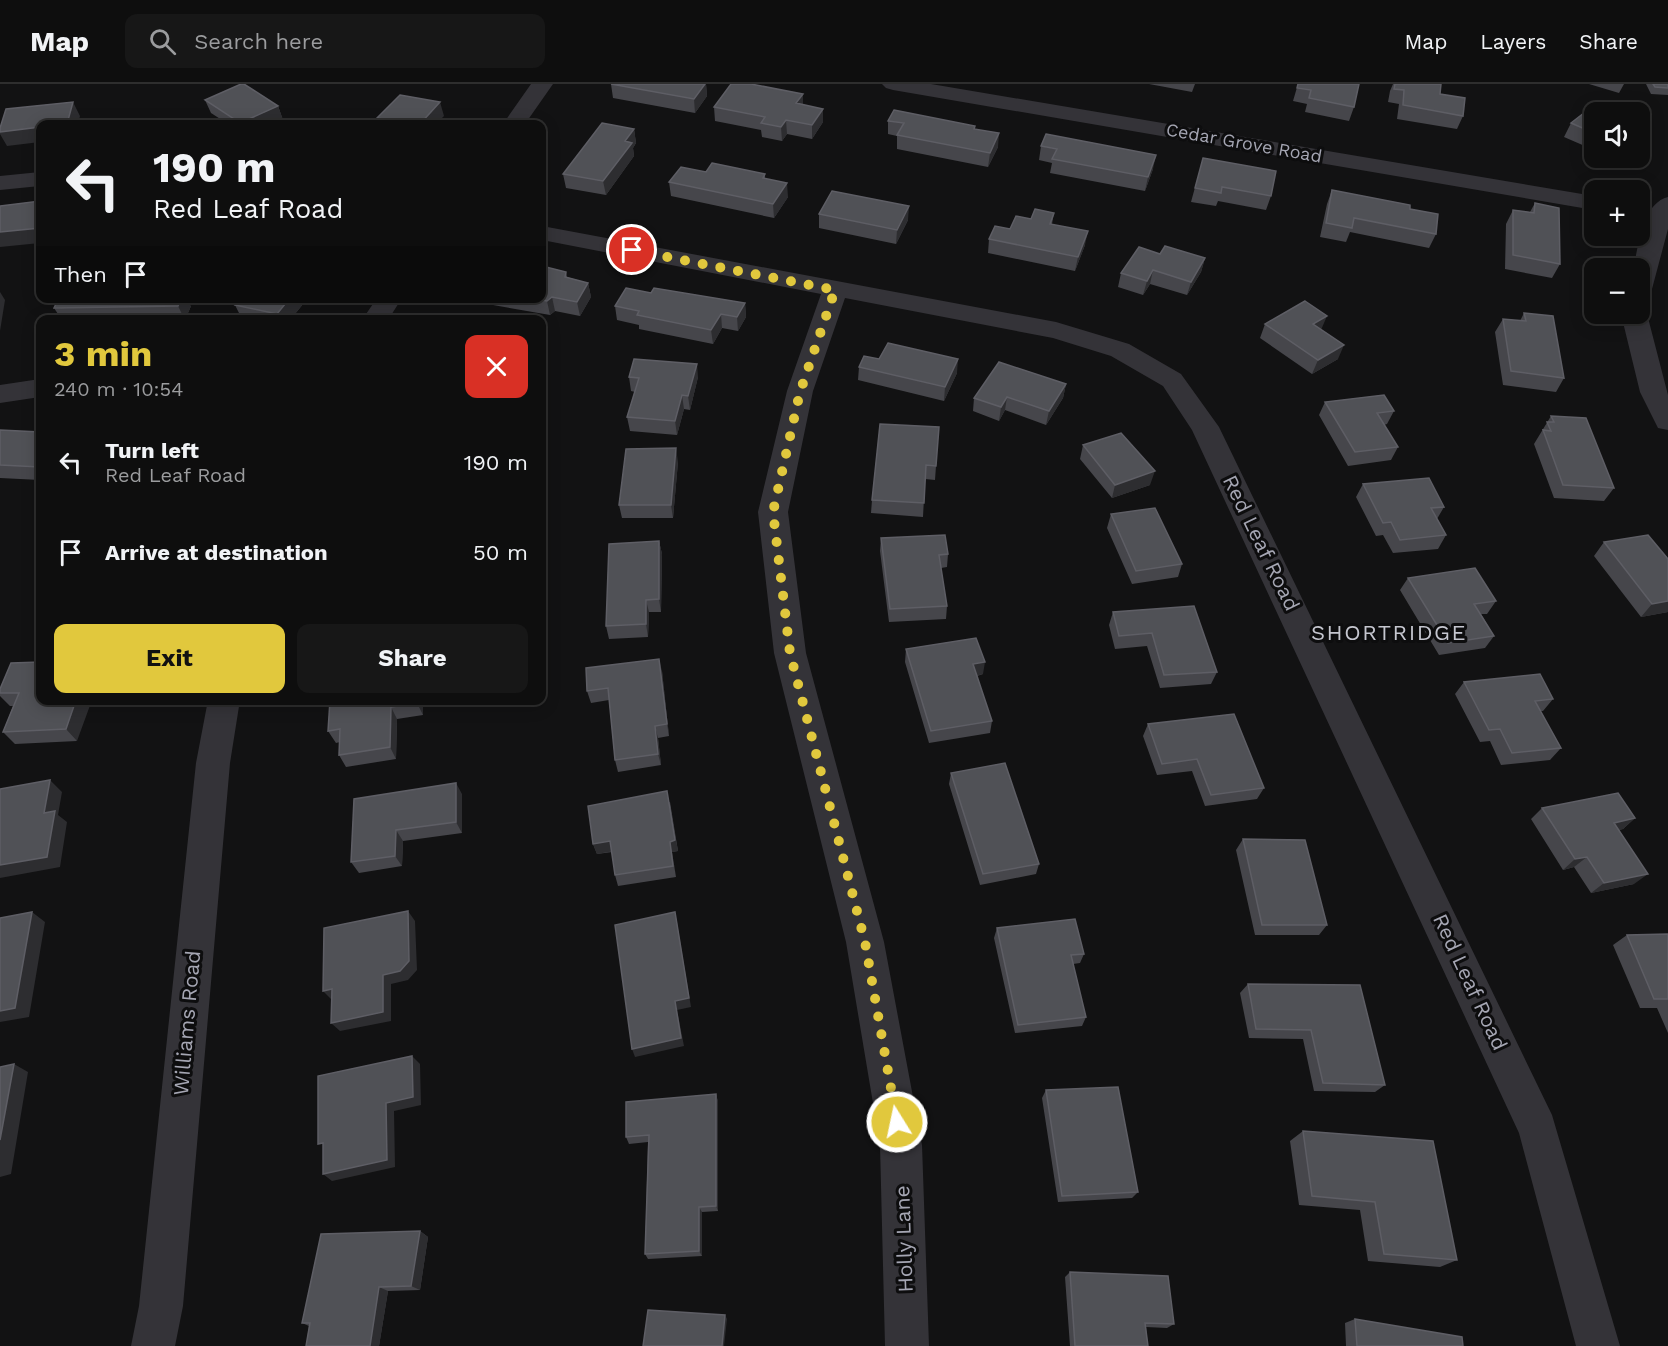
<!DOCTYPE html>
<meta charset="utf-8">
<style>
:root{--surface:#0e0e0e;--page:#171717;--text:#f1f3f6;--muted:#9b9c9e;--line:#2e2e2e;--accent:#e1c83d}
body{margin:0;font-family:"Work Sans",sans-serif;background:var(--page);color:var(--text);height:100vh;display:flex;flex-direction:column;font-size:22px;white-space:nowrap}
*{box-sizing:border-box;margin:0}
p{font-size:20px;color:var(--muted)}
.icon{flex:none;width:33px;height:33px;fill:none;stroke:currentColor;stroke-width:2;stroke-linecap:round;stroke-linejoin:round}
.map{position:relative;flex:1;overflow:hidden}
.sheet{position:absolute;left:36px;top:231px;width:510px;height:390px;display:flex;flex-direction:column;background:var(--surface);border-radius:12px;box-shadow:0 3px 15px #0003,0 0 0 2px var(--line)}
.sheet>*{flex:none}
.guide{position:absolute;left:36px;top:36px;width:510px;height:183px;border-radius:12px;box-shadow:0 3px 15px #0003,0 0 0 2px var(--line);background:#0e0e0e;color:var(--text);overflow:hidden}
.fabs{position:absolute;left:1584px;top:18px;display:grid;gap:12px}
.fabs a{display:grid;place-items:center;width:66px;height:66px;border-radius:12px;background:var(--surface);box-shadow:0 3px 15px #0003,0 0 0 2px var(--line);font-size:30px}
.pin{position:absolute;display:grid;place-items:center;width:51px;height:51px;color:#fff;margin:-26px;border:3px solid #fff;border-radius:50%;box-shadow:0 2px 6px #0007}
.me{position:absolute;width:66px;margin:-33px;rotate:350deg;stroke-linejoin:round;filter:drop-shadow(0 0 4px #0008)}
.turn{display:flex;align-items:center;gap:21px;height:126px;padding:0 18px;font-size:27px}
.turn .icon{width:78px;height:78px;stroke-width:2.5}
.turn b{display:block;font-size:42px;line-height:51px}
.then{display:flex;align-items:center;height:57px;padding:0 18px;background:#0003;gap:12px;font-size:22px}
.round{display:grid;place-items:center;flex:none;width:63px;height:63px;border-radius:12px;background:var(--page)}
.summary{display:flex;align-items:center;justify-content:space-between;height:102px;padding:0 18px}
h1{font-size:36px;font-weight:700;line-height:45px;color:var(--accent)}
.action{display:flex;gap:12px;margin-top:auto;padding:12px 18px}
.action a{flex:1;height:69px;border-radius:12px;background:var(--accent);color:#111;font-size:24px;font-weight:700;line-height:69px;text-align:center}
.action a+a{background:var(--page);color:var(--text)}
ul{padding:0;list-style:none}
li{display:flex;align-items:center;gap:18px;height:90px;padding:0 18px}
li div{flex:1}
li b{display:block;font-size:22px}
li em{font-style:normal}
header{display:flex;align-items:center;gap:36px;box-sizing:border-box;height:84px;padding:0 30px;background:var(--surface);border-bottom:2px solid var(--line)}
header strong{font-size:28px}
nav{display:flex;gap:33px;margin-inline-start:auto;font-size:21px}
.search{width:420px;height:54px;background:var(--page);display:flex;align-items:center;gap:15px;box-sizing:border-box;padding:0 21px;border-radius:12px;color:var(--muted);font-size:22px}
.map>svg:first-child{display:block}
.lines{fill:none;stroke-linecap:round;stroke-linejoin:round}
.minor{fill:#343338;fill-rule:evenodd}
.wall{fill:#46464b}
.shaded-wall{fill:#2d2d30}
.building{fill:#505156;stroke:#5e5e65;stroke-width:1.5}
.route{stroke:#e1c83d;stroke-width:10;stroke-dasharray:0 18}
.labels{text-anchor:middle;stroke-width:6;stroke-linejoin:round;paint-order:stroke}
.far-street-label{font-size:18px;fill:#a5a6b3;stroke:#0d0d0e}
.street-label{font-size:21px;fill:#a5a6b3;stroke:#0d0d0e}
.neighbourhood-label{font-size:22px;letter-spacing:1.5px;fill:#c5c6cf;stroke:#0d0d0e}
</style>
<header>
<strong>Map</strong>
<div class="search"><svg class="icon" aria-label="search" viewBox="0 0 24 24"><circle cx="10" cy="10" r="6"/><path d="M15 15l6 6"/></svg>Search here</div>
<nav><a>Map</a><a>Layers</a><a>Share</a></nav>
</header>
<div class="map">
<svg width="1668" height="1262" viewBox="0 0 1668 1262">
<rect width="100%" height="100%" fill="#121213"/>
<g class="lines">
<!-- minor -->
<path class="minor" d="M531 0H553L525 40H503Z
M882 0H931L1594 112V126L893 6 886 4Z
M40 88V102L0 106V92Z
M1668 113V145L1652 205 1649 211 1640 213V184H1633C1639 163 1642 119 1668 113Z
M542 142 1056 238 1129 260 1181 290 1219 343 1552 1031 1620 1262H1576L1519 1049 1192 346 1163 302 1111 272 1053 254 845 214 813 307 788 428 806 569 884 858 922 1061 929 1262H885L880 1061 846 858 774 569 758 428 787 307 821 210 542 156Z
M377 214H402L388 236H362Z
M1640 223 1647 230 1668 311V346L1658 344 1640 308 1621 230H1640Z
M40 295V313L0 319V301Z
M208 616H240L230 679 183 1222 175 1262H131L139 1222 196 679Z"/>
</g>
<!-- wall -->
<path class="wall" d="M611 0H706L707 12 695 29 613 14Z
M1149 0H1195L1192 8Z
M1298 0H1359L1354 23 1349 37 1305 28 1307 20 1293 17Z
M1393 0H1439L1440 10 1463 32 1457 45 1397 35 1399 20 1388 18 1390 7Z
M1589 0H1624L1619 9Z
M1646 0H1668V11L1651 10Z
M205 16 278 22 283 36 273 40H228L211 29Z
M803 21 823 38 812 55 787 50 782 57 762 53 761 46 715 37 714 23Z
M1594 28V66L1564 53 1571 39Z
M888 37 975 42V45L998 63 988 83 897 65V52L888 50Z
M634 45 636 59 633 64 634 72 606 111 566 104 563 90Z
M1041 62 1153 85 1145 107 1050 89 1052 79 1039 76Z
M1203 74 1271 112 1266 126 1218 117 1216 122 1191 118Z
M1613 74H1628L1623 78Z
M706 88 765 90V94L788 113 774 134 671 112 669 98Z
M1332 106 1410 125 1436 150 1429 164 1350 148 1346 158 1320 153 1327 120Z
M1535 119 1560 180 1552 194 1505 185 1506 140 1513 126 1530 128Z
M1054 129 1052 140 1085 161 1075 187 988 169 989 155 1031 135Z
M819 130 908 136 896 160 819 144Z
M1160 170 1205 174 1201 188 1187 211 1150 200 1143 211 1118 203 1121 189Z
M566 188 567 193 588 199 591 213 580 232 555 227 550 231 493 221 491 214H542Z
M651 209 745 219 746 233 738 247 722 244 713 260 639 245V241L617 236 615 222Z
M59 214 191 222 185 236H62L54 224Z
M241 214H308L290 236 242 235 235 221Z
M1524 229 1564 294 1556 308 1503 301 1495 248 1503 235 1520 237Z
M1265 240 1321 246 1338 275 1312 290 1260 254Z
M879 275 957 289 944 317 858 296 859 283Z
M629 293H698L690 326 684 325 677 351 630 347 627 333 635 308 631 307Z
M1066 300 1063 314 1046 341 1005 326 999 337 973 327 974 314Z
M1325 318 1394 327 1387 340 1384 341 1398 363 1391 376 1348 382 1319 331Z
M1551 332 1614 404 1604 417 1554 414 1534 360Z
M880 340 936 382 935 396 925 395 923 433 871 429 872 416Z
M0 346 40 348V396L0 394Z
M1083 361 1150 401 1112 414 1080 375Z
M678 378 673 434H622L619 421Z
M1363 400 1444 423 1437 435 1446 451 1438 465 1393 469 1383 451 1376 452 1356 413Z
M1111 430 1182 480 1178 493 1132 500 1107 444Z
M881 454 948 470 947 483 941 484 947 522 946 535 889 538 880 467Z
M659 457 662 470 661 528H649L648 553 609 555 606 542Z
M1604 458 1668 475V528L1641 533 1594 472Z
M1408 494 1496 517 1487 530H1481L1494 552 1485 564 1439 571 1400 506Z
M1194 522 1217 588 1211 600 1160 604 1147 562 1115 565 1109 541 1113 528Z
M906 565 983 590 977 592 992 637 990 649 929 659 905 578Z
M40 578 77 657 15 660 3 648 13 622H10L0 612V605Z
M662 587 669 652 658 654 661 681 618 688 615 676 609 616 591 619 587 607Z
M1464 598 1553 615 1543 627H1540L1561 664 1550 676 1501 681 1490 657 1480 658 1455 610Z
M330 616H423V631L397 635 396 675 346 683 339 671 340 658 336 659 328 647Z
M1148 640 1264 704 1257 715 1205 722 1192 687 1157 691 1143 652Z
M951 689 1039 780 1036 790 980 801 949 700Z
M462 710V749L403 757 402 782 359 789 351 778 354 715Z
M670 718 678 767 672 768 676 793 618 802 615 791 612 768 597 770 593 760Z
M1542 724 1635 734 1623 745 1619 746 1634 800 1591 809 1574 783 1563 786 1531 735Z
M1243 755 1327 841 1319 851H1255L1236 766Z
M997 844 1084 870 1080 879 1073 880 1086 933 1082 942 1015 949 994 854Z
M1668 850V949L1657 924H1640L1613 861 1627 851Z
M1248 900 1385 1001 1375 1008 1314 1007 1303 955 1249 954 1240 909Z
M1046 1006 1138 1108 1132 1114 1058 1118 1042 1014Z
M716 1010 718 1018V1127L702 1128V1172L648 1175 645 1170 648 1058 629 1060 626 1053Z
M1303 1047 1457 1176 1440 1183 1368 1177 1360 1126 1299 1121 1290 1057Z
M420 1147 428 1153 420 1206 388 1207 379 1262H306L309 1242 302 1239Z
M1070 1188 1174 1240 1167 1244 1146 1243 1148 1262H1070L1065 1193Z
M1355 1235 1463 1262H1346L1345 1239Z"/>
<!-- shaded-wall -->
<path class="shaded-wall" d="M705 0H706L707 12 695 29 694 15Z
M803 10V23L796 19Z
M73 18 80 32 78 40H64Z
M440 18 444 32 436 40H420Z
M278 22 283 36 273 40H240V39Z
M823 25V38L812 55V41Z
M786 36 787 50 782 57 781 43Z
M40 43V58L7 62 0 50V48Z
M634 45 636 59 633 64 634 72 606 111 603 97 625 57Z
M999 49 998 63 988 83 990 69Z
M1156 71 1153 85 1145 107 1148 93Z
M787 99 788 113 774 134 773 120Z
M909 122 908 136 896 160 897 146Z
M40 144V159L0 163V148Z
M1088 147 1085 161 1075 187 1078 173Z
M1205 174 1201 188 1187 211 1191 198Z
M1153 186 1150 200 1143 211 1147 197Z
M588 199 591 213 580 232 577 218Z
M0 208 5 216 0 247Z
M552 213 555 227 550 231 547 217Z
M181 214H186L191 222 185 236 178 222Z
M290 214H308L290 236H280L277 230Z
M745 219 746 233 738 247 737 233Z
M721 230 722 244 713 260 711 246Z
M1327 232 1321 246 1313 240Z
M1344 261 1338 275 1312 290 1318 276Z
M958 275 957 289 944 317 945 303Z
M697 280 698 293 690 326 688 312Z
M1066 300 1063 314 1046 341 1049 327Z
M682 311 684 325 677 351 675 337Z
M1007 313 1005 326 999 337 1001 323Z
M676 364 678 378 673 434 671 421Z
M1155 387 1150 401 1112 414 1115 401Z
M659 457 662 470 661 528 659 515Z
M646 516 649 528 648 553 646 540Z
M1668 517V528L1641 533 1652 520Z
M659 575 662 587 669 652 667 640Z
M985 578 983 590 971 593 973 580Z
M76 616H92L77 657 66 645Z
M417 616H423V631L417 619Z
M391 623 397 635 396 675 390 663Z
M655 642 658 654 661 681 658 670Z
M50 696 62 708 58 731 67 738 60 783 0 794V781L44 729Z
M456 699 462 710V749L456 738Z
M667 707 678 767 672 768 676 793 670 758Z
M1635 734 1623 745 1601 750 1614 739Z
M396 746 403 757 402 782 395 772Z
M610 757 614 767 597 770 593 760Z
M1587 773 1574 783 1563 786 1575 775Z
M1648 790 1634 800 1591 809 1604 799Z
M408 827 415 837 417 886 408 896 391 900V937L340 947 331 939 383 891Z
M32 828 45 838 29 933 0 938V927Z
M675 828 677 838 691 923 677 926 684 962 635 973 632 965Z
M332 905V916L323 907Z
M412 972 420 980 421 1021 394 1027 395 1083 332 1097 323 1090 386 1019Z
M14 980 28 988 11 1090 0 1093V1056Z
M716 1010 718 1018V1127L716 1122Z
M699 1123 702 1128V1172L699 1167Z
M420 1147 428 1153 420 1206 411 1202Z
M379 1203 388 1207 379 1262H370Z
M725 1231 727 1235 724 1262H722Z"/>
<!-- building -->
<path class="building" d="M241 0H244L278 22 240 39 205 16Z
M611 0H705L694 15Z
M731 0H751L803 10 796 19 823 25 812 41 786 36 781 43 761 39 765 33 714 23Z
M1298 0H1359L1354 23 1309 14 1311 6 1297 4Z
M1395 0H1441L1440 10 1465 14 1463 32 1403 21 1404 6 1394 5Z
M1653 0H1668V4L1655 3Z
M400 11 440 18 420 40H378L383 35 377 34Z
M73 18 67 40H40V43L0 48V44L6 25Z
M1589 25 1598 28H1594V49L1571 39Z
M894 26 975 42 974 45 999 49 990 69 897 51 904 39 888 37Z
M602 39 634 45 625 57 632 59 603 97 563 90Z
M1046 50 1156 71 1148 93 1052 75 1057 65 1041 62Z
M1640 52 1644 54 1640 57Z
M1203 74 1276 87 1271 112 1222 103 1221 109 1195 104Z
M712 79 765 90 763 94 787 99 773 120 669 98 681 83 706 88Z
M1332 106 1410 121V125L1438 130 1436 150 1354 134 1352 144 1326 139Z
M832 107 909 122 897 146 819 130Z
M40 117V144L0 148V122Z
M1535 119 1559 124 1560 180 1513 171V126L1534 129Z
M1035 125 1054 129 1050 140 1088 147 1078 173 989 155 995 142 1010 145 1016 132 1031 135Z
M1165 162 1205 174 1191 198 1153 186 1147 197 1121 189 1139 163 1160 170Z
M542 182 566 188 565 193 588 199 577 218 552 213 547 217 530 214H542Z
M626 204 651 209 654 204 745 219 737 233 721 230 711 246 637 231 639 227 615 222Z
M59 214H181L178 222 54 224Z
M241 214H290L277 230 235 221Z
M1305 217 1327 232 1313 240 1344 261 1318 276 1265 240Z
M1524 229 1553 232 1564 294 1511 287 1503 235 1526 237Z
M888 259 958 275 945 303 859 283 864 272 879 275Z
M634 275 697 280 688 312 682 311 675 337 627 333 639 294 629 293Z
M999 278 1066 300 1049 327 1007 313 1001 323 974 314Z
M1384 311 1394 327 1377 329 1398 363 1355 368 1325 318Z
M1551 332 1586 334 1614 404 1563 401 1543 346 1551 347 1547 338H1554Z
M880 340 939 343 936 382 926 381 924 419 872 416Z
M0 346 40 348V383L0 381Z
M1121 349 1155 387 1115 401 1083 361Z
M676 364 671 421H619L626 365Z
M1429 394 1444 423 1431 424 1446 451 1400 456 1391 438 1383 439 1363 400Z
M1155 424 1182 480 1136 487 1111 430Z
M945 451 948 470 939 471 947 522 890 525 881 454Z
M1648 451 1668 475V517L1652 520 1604 458Z
M659 457V515L646 516V540L606 542 609 460Z
M1475 484 1496 517 1474 520 1494 552 1448 559 1408 494Z
M1194 522 1217 588 1164 591 1152 549 1119 552 1113 528Z
M976 554 985 578 973 580 992 637 931 647 906 565Z
M659 575 667 640 655 642 658 670 615 676 608 604 587 607 586 584Z
M40 578V616H76L66 645 3 648 19 609H0V605L11 579Z
M1540 590 1553 615 1535 617 1561 664 1512 669 1500 645 1489 646 1464 598Z
M330 616H417V619L391 623 390 663 339 671 340 645 328 647Z
M1234 630 1264 704 1211 711 1197 675 1162 680 1148 640Z
M1005 679 1039 780 983 790 951 689Z
M50 696 44 729 55 727 47 773 0 781V705Z
M456 699V738L396 746 395 772 351 778 354 715Z
M667 707 675 756 670 758 673 782 615 791 610 757 593 760 588 722Z
M1618 709 1635 734 1614 739 1648 790 1604 799 1587 773 1575 775 1542 724Z
M1243 755 1305 756 1327 841H1262Z
M408 827 409 877 400 887 383 891V928L331 939 332 905 323 907 324 844Z
M32 828 15 924 0 927V834Z
M675 828 689 914 675 917 681 954 632 965 615 841Z
M1075 835 1084 870 1071 871 1086 933 1018 941 997 844Z
M1668 850V915H1654L1627 851Z
M1248 900 1360 901 1385 1001 1323 999 1311 946 1256 945Z
M412 972 413 1013 386 1019 387 1076 323 1090V1059L318 1060V992Z
M14 980 0 1056V983Z
M1118 1003 1138 1108 1062 1112 1046 1006Z
M716 1010V1122L699 1123V1167L645 1170 649 1051 626 1053V1018Z
M1303 1047 1433 1057 1457 1176 1384 1170 1375 1118 1312 1112Z
M420 1147 411 1202 379 1203 370 1262H306L310 1239H302L321 1150Z
M1070 1188 1168 1192 1174 1240 1145 1239 1148 1262H1075Z
M648 1226 725 1231 722 1262H643Z
M1355 1235 1462 1253 1463 1262H1357Z"/>
<g class="lines">
<!-- route -->
<path class="route" d="M632 166 835 206 800 308 773 428 790 569 865 858 897 1038"/>
</g>
<g class="labels">
<!-- far-street labels -->
<g class="far-street-label">
<text transform="translate(1244 59) rotate(10)" y="6">Cedar Grove Road</text>
</g>
<!-- street labels -->
<g class="street-label">
<text transform="translate(1261 459) rotate(64)" y="7">Red Leaf Road</text>
<text transform="translate(1470 898) rotate(65)" y="7">Red Leaf Road</text>
<text transform="translate(187 939) rotate(-85)" y="7">Williams Road</text>
<text transform="translate(904 1155) rotate(-92)" y="7">Holly Lane</text>
</g>
<!-- neighbourhood labels -->
<g class="neighbourhood-label">
<text x="1389" y="556">SHORTRIDGE</text>
</g>
</g>
</svg>
<div class="fabs">
<a><svg class="icon" aria-label="sound" viewBox="0 0 24 24"><path d="M4 9h4l5-4v14l-5-4H4zM17 9q2 3 0 6"/></svg></a>
<a>+</a>
<a>−</a>
</div>
<div class="pin" style="left:632px;top:166px;background:#d93025"><svg class="icon" aria-label="arrive" viewBox="0 0 24 24"><path d="M6 21V4h12l-3 4 3 4H6"/></svg></div>
<svg class="me" style="left:897px;top:1038px" viewBox="-20 -20 40 40"><circle r="17" fill="#e1c83d" stroke="#fff" stroke-width="3"/><path d="M0-11L8 9 0 5-8 9z" fill="#fff"/></svg>
<div class="guide">
<div class="turn"><svg class="icon" aria-label="left" viewBox="0 0 24 24"><path d="M17 20v-9H6M10 6l-5 5 5 5"/></svg><div><b>190 m</b>Red Leaf Road</div></div>
<div class="then">Then<svg class="icon" aria-label="arrive" viewBox="0 0 24 24"><path d="M6 21V4h12l-3 4 3 4H6"/></svg></div>
</div>
<section class="sheet">
<div class="summary"><div><h1>3 min</h1><p>240 m · 10:54</p></div><a class="round" style="background:#d93025;color:#fff"><svg class="icon" aria-label="close" viewBox="0 0 24 24"><path d="M6 6l12 12M18 6L6 18"/></svg></a></div>
<ul>
<li><svg class="icon" aria-label="left" viewBox="0 0 24 24"><path d="M17 20v-9H6M10 6l-5 5 5 5"/></svg><div><b>Turn left</b><p>Red Leaf Road</p></div><em>190 m</em></li>
<li><svg class="icon" aria-label="arrive" viewBox="0 0 24 24"><path d="M6 21V4h12l-3 4 3 4H6"/></svg><div><b>Arrive at destination</b></div><em>50 m</em></li>
</ul>
<div class="action"><a>Exit</a><a>Share</a></div>
</section>
</div>
